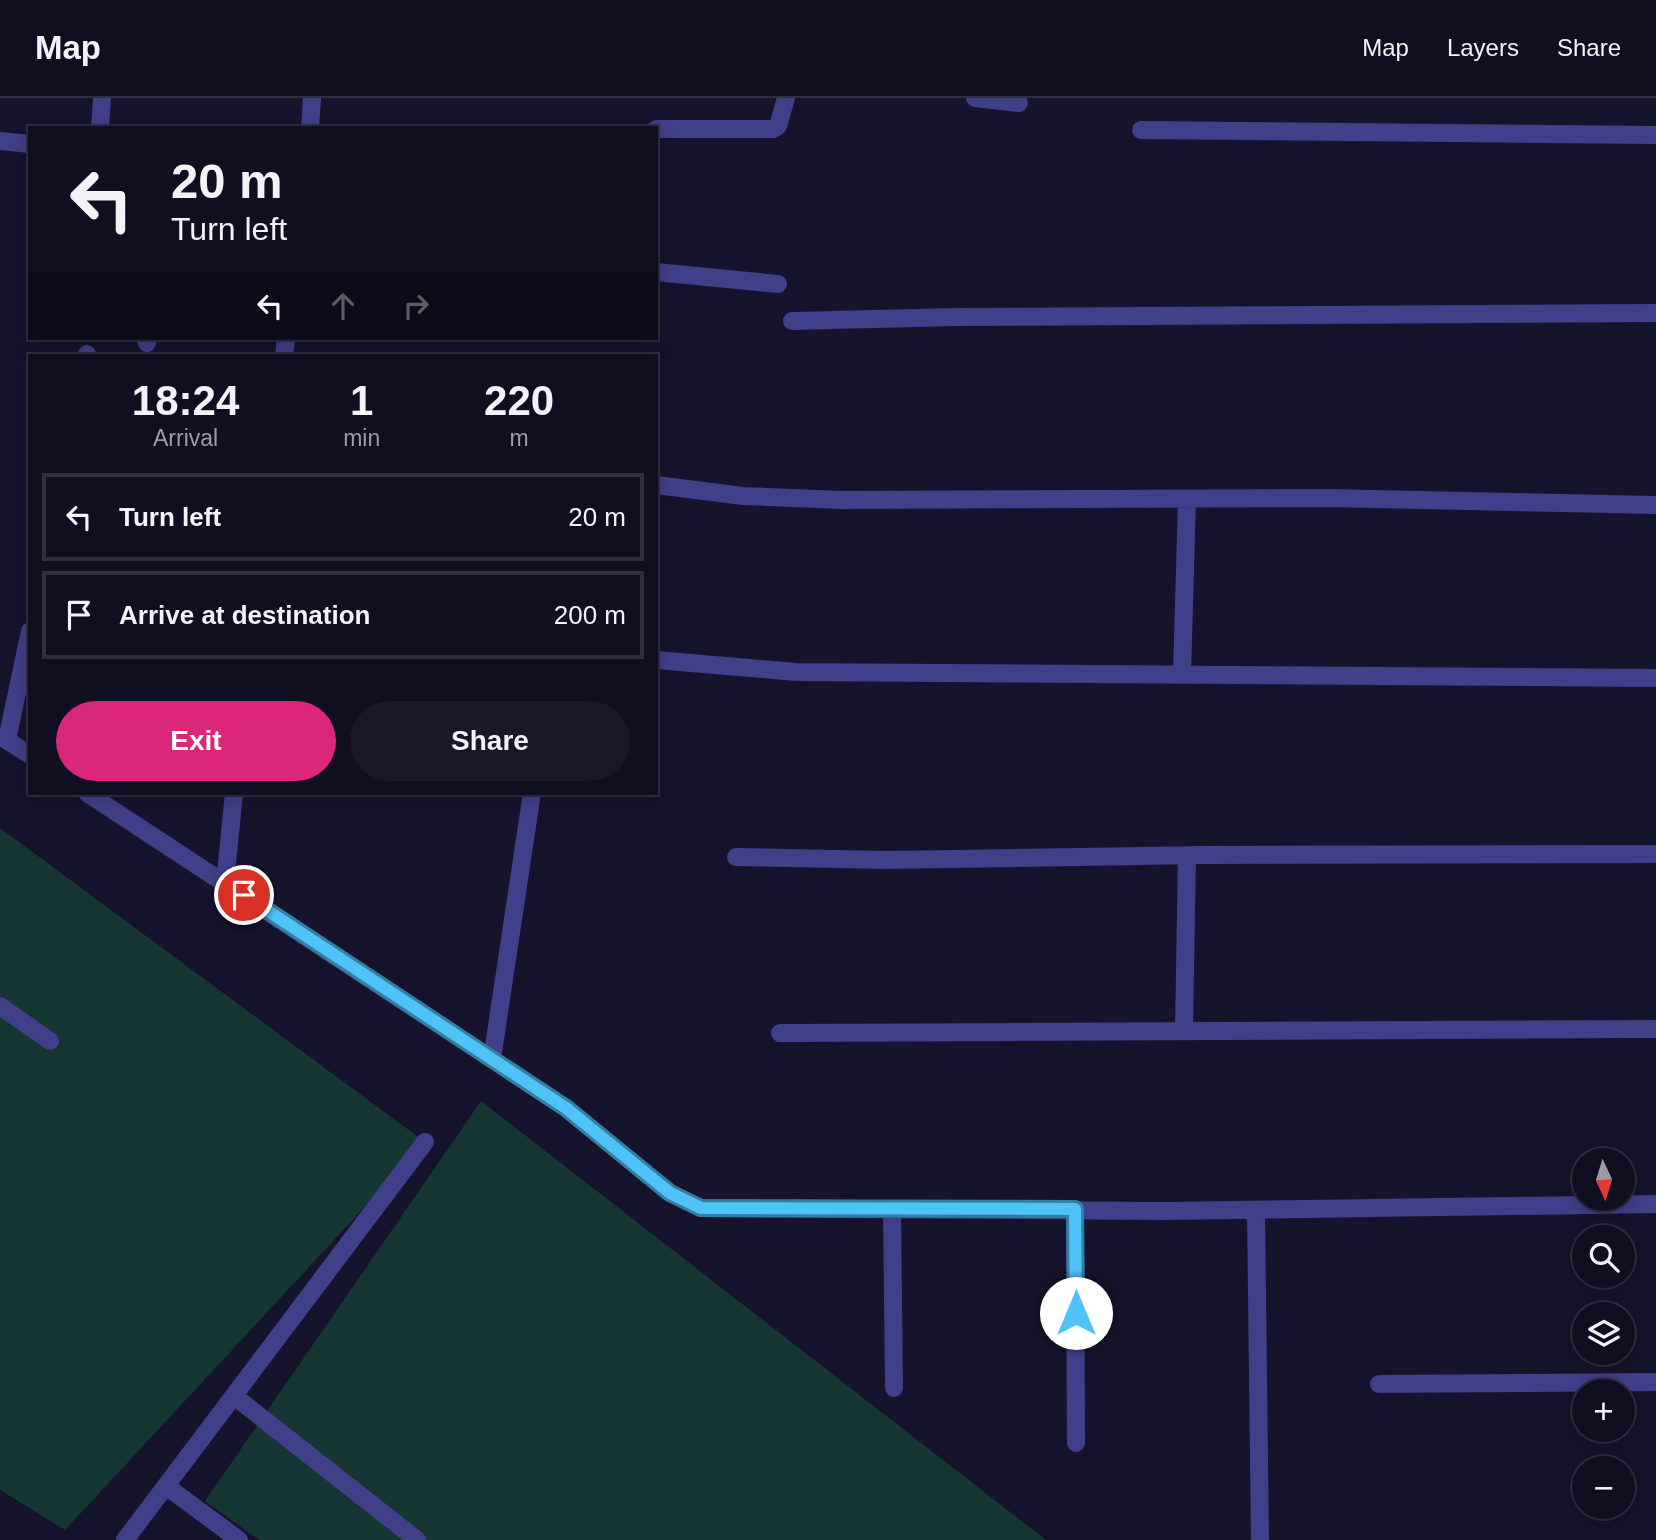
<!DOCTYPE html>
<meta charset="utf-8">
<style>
:root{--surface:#100e21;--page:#19172a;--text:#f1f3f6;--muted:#9c9ca5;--line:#302e3f;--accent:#db2777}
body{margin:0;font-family:Helvetica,sans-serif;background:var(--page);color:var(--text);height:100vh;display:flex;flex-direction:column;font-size:26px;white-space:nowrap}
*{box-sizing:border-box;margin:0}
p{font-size:23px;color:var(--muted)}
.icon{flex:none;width:38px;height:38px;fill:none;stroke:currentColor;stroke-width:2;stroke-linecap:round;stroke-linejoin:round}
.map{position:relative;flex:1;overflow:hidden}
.side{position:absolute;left:28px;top:256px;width:630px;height:441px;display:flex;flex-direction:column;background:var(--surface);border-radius:0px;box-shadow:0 4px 18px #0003,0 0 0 2px var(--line)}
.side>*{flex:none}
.banner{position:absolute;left:28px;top:28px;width:630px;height:214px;border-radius:0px;box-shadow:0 4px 18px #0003,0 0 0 2px var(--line);background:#100e21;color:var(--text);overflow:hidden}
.needle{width:46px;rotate:176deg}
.tools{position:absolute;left:1572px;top:1050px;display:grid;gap:14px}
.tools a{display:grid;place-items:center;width:63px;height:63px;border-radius:50%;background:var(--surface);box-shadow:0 4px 18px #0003,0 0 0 2px var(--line);font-size:35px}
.pin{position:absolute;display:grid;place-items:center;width:60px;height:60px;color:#fff;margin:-30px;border:4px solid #fff;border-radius:50%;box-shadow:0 2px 7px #0007}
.me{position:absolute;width:77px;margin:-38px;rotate:0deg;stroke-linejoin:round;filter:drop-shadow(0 0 5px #0008)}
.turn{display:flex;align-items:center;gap:24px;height:147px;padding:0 28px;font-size:32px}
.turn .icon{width:91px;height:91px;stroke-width:2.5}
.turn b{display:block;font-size:49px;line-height:60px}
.lanes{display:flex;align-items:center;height:66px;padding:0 28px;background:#0003;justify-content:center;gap:35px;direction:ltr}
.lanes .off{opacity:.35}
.eta{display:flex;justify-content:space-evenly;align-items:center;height:119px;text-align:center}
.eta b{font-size:42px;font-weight:700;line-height:49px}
.cta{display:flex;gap:14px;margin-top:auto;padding:14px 28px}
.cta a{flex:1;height:80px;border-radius:42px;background:var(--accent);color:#fff;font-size:28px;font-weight:700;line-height:80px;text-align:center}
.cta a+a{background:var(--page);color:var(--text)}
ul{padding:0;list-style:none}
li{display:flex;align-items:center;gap:21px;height:88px;margin:0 14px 10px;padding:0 14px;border:4px solid var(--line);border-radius:0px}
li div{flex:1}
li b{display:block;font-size:26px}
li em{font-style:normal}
header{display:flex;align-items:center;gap:42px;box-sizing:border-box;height:98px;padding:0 35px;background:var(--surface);border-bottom:2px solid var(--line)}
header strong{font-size:33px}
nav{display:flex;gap:38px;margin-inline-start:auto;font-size:24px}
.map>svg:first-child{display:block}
.green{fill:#163634}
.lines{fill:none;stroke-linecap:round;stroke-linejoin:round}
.minor{stroke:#403f89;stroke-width:18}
.route-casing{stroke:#337fa1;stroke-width:18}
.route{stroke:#4fc3f7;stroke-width:12}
</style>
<header>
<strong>Map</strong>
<nav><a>Map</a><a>Layers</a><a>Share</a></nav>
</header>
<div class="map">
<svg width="1656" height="1442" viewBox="0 0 1656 1442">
<rect width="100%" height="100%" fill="#16132c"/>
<!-- green -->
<path class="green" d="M0 730 425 1044 65 1432 0 1392Z
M481 1003 1046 1442H259L205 1403Z"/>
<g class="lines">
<!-- minor -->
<path class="minor" d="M975 0 1019 5
M100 30 102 0
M310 30 312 0
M656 31H773L778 28 786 0
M1141 32 1656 37
M0 43 30 46
M656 174 778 186
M792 223 957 219 1656 215
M147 245 148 240
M87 257V256
M284 257 286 240
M656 387 743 398 841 402 1326 400 1656 407
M656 562 796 574 1656 580
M1182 577 1187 401
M0 638 30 657
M7 642 30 533
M87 695 566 1010 670 1095 700 1110 1164 1113 1656 1106
M736 759 886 762 1203 757 1656 756
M225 785 234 695
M0 908 50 943
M1184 931 1187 757
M780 935 1656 931
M492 961 532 695
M892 1111 894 1290
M1075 1111 1076 1345
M1256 1113 1260 1442
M1379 1286 1656 1284
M234 1298 417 1442
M166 1388 239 1442
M125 1442 425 1044"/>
</g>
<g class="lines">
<!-- route casing -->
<g class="route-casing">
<path id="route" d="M244 797 566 1010 670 1095 701 1110 1075 1111 1076 1215"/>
</g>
<!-- route -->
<use href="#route" class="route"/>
</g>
</svg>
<div class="tools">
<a><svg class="needle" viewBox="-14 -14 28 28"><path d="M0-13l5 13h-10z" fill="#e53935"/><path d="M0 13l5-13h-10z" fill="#9c9ca5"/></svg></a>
<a><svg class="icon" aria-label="search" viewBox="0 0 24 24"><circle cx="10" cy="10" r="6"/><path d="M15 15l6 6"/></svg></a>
<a><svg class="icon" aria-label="layers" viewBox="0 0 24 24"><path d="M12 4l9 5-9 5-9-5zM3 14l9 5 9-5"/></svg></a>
<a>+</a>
<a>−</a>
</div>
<div class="pin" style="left:244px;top:797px;background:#d93025"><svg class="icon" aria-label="arrive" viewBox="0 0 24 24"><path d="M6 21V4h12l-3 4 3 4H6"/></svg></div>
<svg class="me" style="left:1076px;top:1215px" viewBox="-20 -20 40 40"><circle r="19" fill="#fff"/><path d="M0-13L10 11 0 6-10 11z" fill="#4fc3f7"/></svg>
<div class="banner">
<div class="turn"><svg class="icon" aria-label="left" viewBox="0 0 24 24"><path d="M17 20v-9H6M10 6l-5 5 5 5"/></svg><div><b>20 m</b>Turn left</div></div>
<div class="lanes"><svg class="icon" aria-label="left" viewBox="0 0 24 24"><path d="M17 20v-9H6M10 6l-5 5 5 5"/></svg><svg class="icon off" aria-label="ahead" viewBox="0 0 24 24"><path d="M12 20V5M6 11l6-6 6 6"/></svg><svg class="icon off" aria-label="right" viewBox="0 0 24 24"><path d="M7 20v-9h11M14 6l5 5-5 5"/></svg></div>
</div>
<section class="side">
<div class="eta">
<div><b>18:24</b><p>Arrival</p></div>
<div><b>1</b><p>min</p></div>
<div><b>220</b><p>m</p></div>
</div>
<ul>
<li><svg class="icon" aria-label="left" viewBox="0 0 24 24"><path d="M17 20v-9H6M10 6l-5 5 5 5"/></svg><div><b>Turn left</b></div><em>20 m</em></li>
<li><svg class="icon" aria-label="arrive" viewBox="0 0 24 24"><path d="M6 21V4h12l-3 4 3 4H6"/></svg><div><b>Arrive at destination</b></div><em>200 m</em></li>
</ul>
<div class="cta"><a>Exit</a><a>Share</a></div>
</section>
</div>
